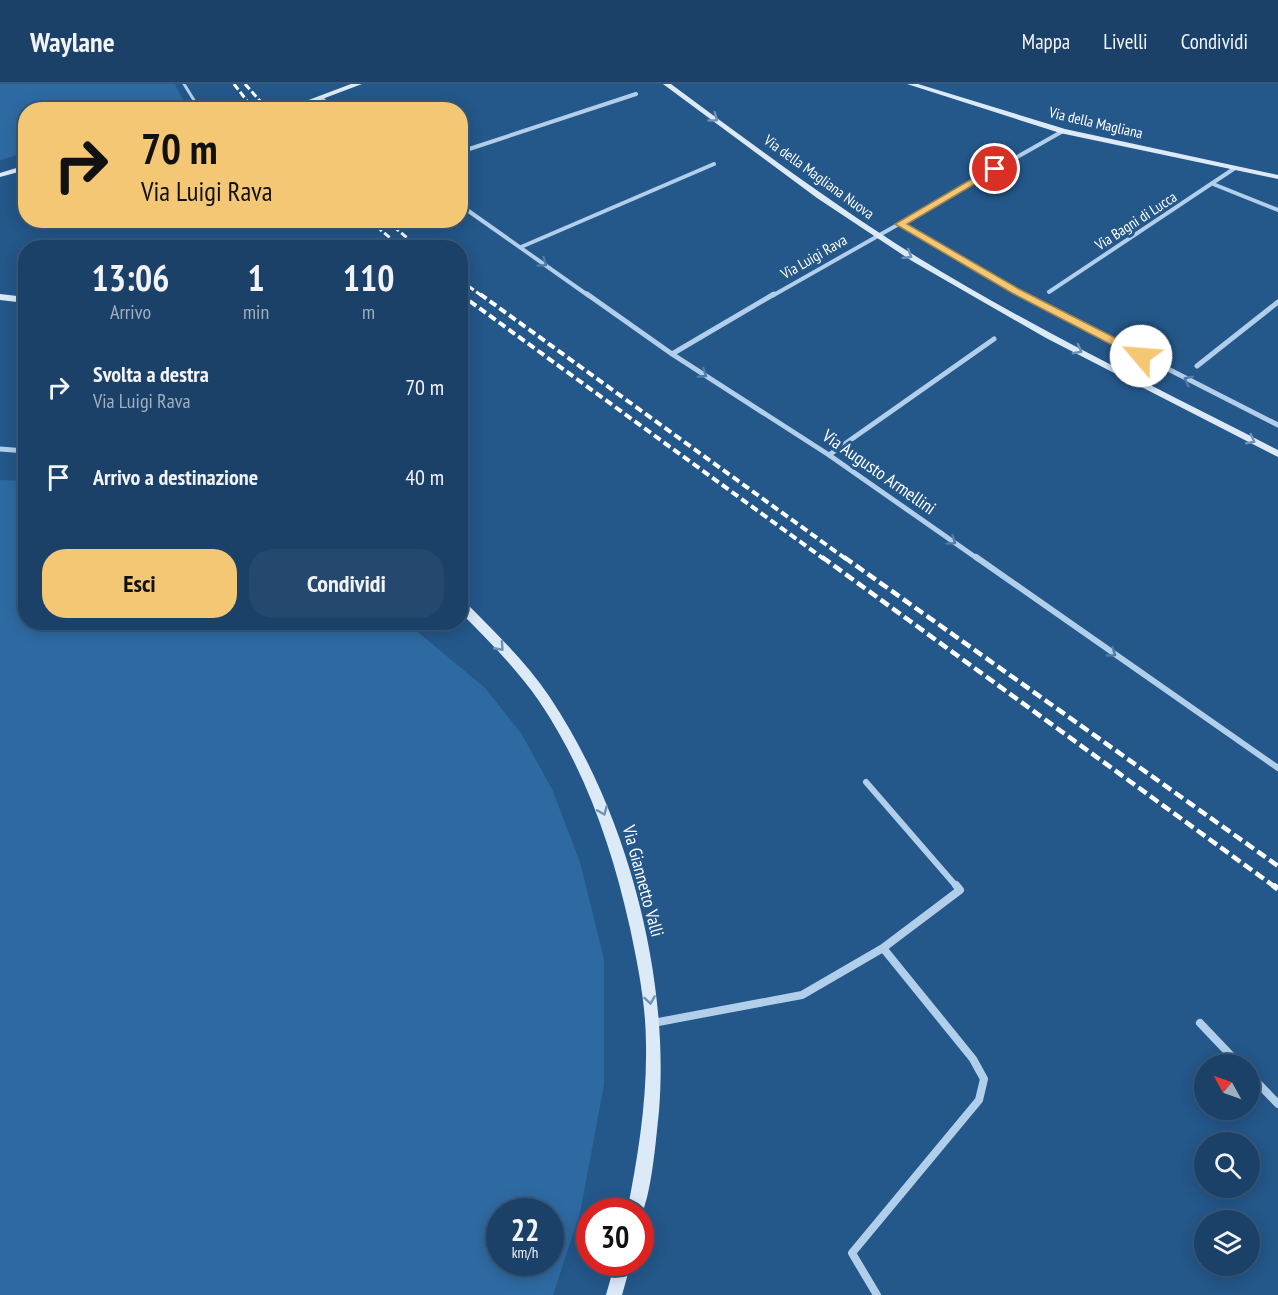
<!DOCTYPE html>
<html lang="it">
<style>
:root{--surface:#1b4168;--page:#24486e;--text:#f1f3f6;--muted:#a0afc0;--line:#395a7c;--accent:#f4c774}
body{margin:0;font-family:"PT Sans Narrow",sans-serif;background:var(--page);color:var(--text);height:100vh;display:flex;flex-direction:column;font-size:22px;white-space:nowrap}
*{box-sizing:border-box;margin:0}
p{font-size:20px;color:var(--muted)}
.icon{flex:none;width:33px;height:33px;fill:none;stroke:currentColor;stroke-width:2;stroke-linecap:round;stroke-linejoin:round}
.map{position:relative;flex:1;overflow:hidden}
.drawer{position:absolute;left:18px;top:156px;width:450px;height:390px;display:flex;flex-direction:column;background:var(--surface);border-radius:24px;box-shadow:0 3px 15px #0003,0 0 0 2px var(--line)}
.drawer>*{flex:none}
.banner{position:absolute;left:18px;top:18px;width:450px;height:126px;border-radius:24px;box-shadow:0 3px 15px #0003,0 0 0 2px var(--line);background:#f4c774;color:#111;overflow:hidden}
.needle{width:39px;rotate:310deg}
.fabs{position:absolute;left:1194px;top:970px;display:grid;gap:12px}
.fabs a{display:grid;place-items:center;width:66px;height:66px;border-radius:50%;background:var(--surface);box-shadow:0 3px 15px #0003,0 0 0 2px var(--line);font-size:30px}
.speed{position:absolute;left:486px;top:1114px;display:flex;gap:12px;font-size:30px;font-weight:700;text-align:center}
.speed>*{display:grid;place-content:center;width:78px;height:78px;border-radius:50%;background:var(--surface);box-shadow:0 3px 15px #0003,0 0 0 2px var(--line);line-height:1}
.speed small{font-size:15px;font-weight:400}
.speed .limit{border:9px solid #d22;background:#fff;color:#111}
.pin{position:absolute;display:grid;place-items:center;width:51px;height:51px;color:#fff;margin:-26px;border:3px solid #fff;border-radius:50%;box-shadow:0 2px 6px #0007}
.me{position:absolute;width:66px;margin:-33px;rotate:297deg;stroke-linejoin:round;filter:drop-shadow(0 0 4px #0008)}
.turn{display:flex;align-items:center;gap:21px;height:126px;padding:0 24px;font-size:27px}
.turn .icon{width:78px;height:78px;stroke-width:2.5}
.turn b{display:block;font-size:42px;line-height:51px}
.eta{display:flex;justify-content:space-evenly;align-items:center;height:102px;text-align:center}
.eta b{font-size:36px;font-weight:700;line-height:42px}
.cta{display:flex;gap:12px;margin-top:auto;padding:12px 24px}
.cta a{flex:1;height:69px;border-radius:24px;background:var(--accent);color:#111;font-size:24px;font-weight:700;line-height:69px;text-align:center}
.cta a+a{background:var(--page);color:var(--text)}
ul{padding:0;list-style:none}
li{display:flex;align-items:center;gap:18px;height:90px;padding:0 24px}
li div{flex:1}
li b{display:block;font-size:22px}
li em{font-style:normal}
header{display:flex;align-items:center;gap:36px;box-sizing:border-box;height:84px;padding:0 30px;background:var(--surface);border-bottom:2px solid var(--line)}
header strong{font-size:28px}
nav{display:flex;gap:33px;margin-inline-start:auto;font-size:21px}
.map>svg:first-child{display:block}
.green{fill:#2e6aa2;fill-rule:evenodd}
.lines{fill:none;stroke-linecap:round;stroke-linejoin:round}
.lane{stroke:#b1cfea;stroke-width:3}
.street-far3{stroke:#b1cfea;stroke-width:4}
.street-far2{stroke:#b1cfea;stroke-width:5}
.street-far1{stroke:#b1cfea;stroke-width:6}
.street{stroke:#b1cfea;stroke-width:8}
.secondary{fill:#dceaf8;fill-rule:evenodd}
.rail-far3{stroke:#fff;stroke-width:3;stroke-dasharray:7 3;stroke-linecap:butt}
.rail-far2{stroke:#fff;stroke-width:4;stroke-dasharray:8 4;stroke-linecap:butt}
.rail-far1{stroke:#fff;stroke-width:4.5;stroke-dasharray:10 4.5;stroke-linecap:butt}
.rail{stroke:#fff;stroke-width:6;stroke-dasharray:14 6;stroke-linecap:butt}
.oneway{stroke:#6e92b6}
.oneway2{stroke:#4e7ba7}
.route{fill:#f4c774;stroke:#9f814b;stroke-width:1.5}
.labels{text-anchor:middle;stroke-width:6;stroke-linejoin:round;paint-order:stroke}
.far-street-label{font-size:15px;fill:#fff;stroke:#24578a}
.street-label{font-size:18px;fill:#fff;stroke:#24578a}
</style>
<header>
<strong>Waylane</strong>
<nav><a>Mappa</a><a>Livelli</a><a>Condividi</a></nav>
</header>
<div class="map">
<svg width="1278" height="1211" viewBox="0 0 1278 1211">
<rect width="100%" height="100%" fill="#24578a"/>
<!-- green -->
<path class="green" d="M0 0H175L183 16 141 25 26 26 25 69 0 76Z
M0 396 25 397 26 538 407 539 485 604 521 649 552 705 580 778 604 875V1001L580 1129 553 1211H0ZM500 1128H550V1179H500Z"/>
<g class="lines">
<!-- lane -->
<path class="lane" d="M184 0 200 26"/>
<!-- street-far3 -->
<path class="street-far3" d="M321 14 334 26
M460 68 636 10
M1213 100 1278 126
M460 121 589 212
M900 140 1024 212
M521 163 714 80
M1049 208 1235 84
M772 212 1063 47"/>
<!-- street-far2 -->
<path class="street-far2" d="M587 210 672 270 829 371 978 475
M1021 210 1278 341
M672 270 774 210
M1197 282 1278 218
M0 365 26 367
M829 371 994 255"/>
<!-- street-far1 -->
<path class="street-far1" d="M976 473 1278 684
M866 698 957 803"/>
<!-- street -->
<path class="street" d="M653 939 802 911 883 864
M1200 939 1240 981
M1250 991 1278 1020
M877 1211 852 1169 979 1016 984 995 973 975 883 864 960 806 956 801"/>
<!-- secondary -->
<path class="secondary" d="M351 0H362L293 26H282Z
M663 0H671C752 60 832 120 917 173 1033 244 1157 304 1278 366V373L1046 254 912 177 817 114Z
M907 0H918L1065 45 1278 91V95L1060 49Z
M26 81V86L0 93V89Z
M0 210 26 213V219L0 216Z
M460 516 464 517C494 547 525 577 549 612 626 726 670 890 659 1027 656 1054 652 1110 640 1134V1128H627C638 1073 647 1017 646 961 646 921 638 882 630 844 612 763 585 685 539 617 516 584 488 556 460 528Z
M615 1179H631L622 1211H606Z"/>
<!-- rail-far3 -->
<path class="rail-far3" d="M234 0 254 26
M245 0 268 26
M369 136 402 164
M386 136 419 164
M460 196 482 212
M460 210 462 212"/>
<!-- rail-far2 -->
<path class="rail-far2" d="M460 210 824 475
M480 210 846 475"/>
<!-- rail-far1 -->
<path class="rail-far1" d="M822 473 1275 803
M844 473 1278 782"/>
<!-- rail -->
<path class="rail" d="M1273 801 1278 805"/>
</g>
<!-- one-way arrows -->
<defs><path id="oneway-chevron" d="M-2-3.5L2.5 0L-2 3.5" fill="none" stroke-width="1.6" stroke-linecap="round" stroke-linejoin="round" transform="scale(1.5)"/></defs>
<g class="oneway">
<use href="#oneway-chevron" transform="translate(714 34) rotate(36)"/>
<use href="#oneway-chevron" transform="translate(908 171) rotate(32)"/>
<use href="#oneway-chevron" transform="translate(1078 266) rotate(28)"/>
<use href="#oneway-chevron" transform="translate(1251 356) rotate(27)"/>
<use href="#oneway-chevron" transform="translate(500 563) rotate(48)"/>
<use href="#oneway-chevron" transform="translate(603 727) rotate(68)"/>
<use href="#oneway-chevron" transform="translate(650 916) rotate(81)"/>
</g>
<g class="oneway2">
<use href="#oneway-chevron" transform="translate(543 179) rotate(35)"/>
<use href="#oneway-chevron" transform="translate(703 290) rotate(33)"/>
<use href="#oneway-chevron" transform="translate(1188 296) rotate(-153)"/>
<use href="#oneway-chevron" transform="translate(952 457) rotate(35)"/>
<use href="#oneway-chevron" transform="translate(1112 569) rotate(35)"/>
</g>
<!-- route -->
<path class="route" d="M992 83 1000 85 907 140 1019 205 1145 269V274H1137L1012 209 895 140Z"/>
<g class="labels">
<!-- far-street labels -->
<g class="far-street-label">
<text transform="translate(1096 39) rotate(13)" y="5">Via della Magliana</text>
<text transform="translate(819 93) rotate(36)" y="5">Via della Magliana Nuova</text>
<text transform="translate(1136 137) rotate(-33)" y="5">Via Bagni di Lucca</text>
<text transform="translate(814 173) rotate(-30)" y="5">Via Luigi Rava</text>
</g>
<!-- street labels -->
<g class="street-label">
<text transform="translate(879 388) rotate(35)" y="6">Via Augusto Armellini</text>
<text transform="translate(643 797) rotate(75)" y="6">Via Giannetto Valli</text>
</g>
</g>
</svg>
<div class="fabs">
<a><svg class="needle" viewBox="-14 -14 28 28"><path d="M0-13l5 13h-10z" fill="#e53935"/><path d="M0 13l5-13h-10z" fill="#a0afc0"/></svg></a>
<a><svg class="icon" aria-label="search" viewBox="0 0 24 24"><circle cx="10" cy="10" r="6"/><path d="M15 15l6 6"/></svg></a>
<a><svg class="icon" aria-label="layers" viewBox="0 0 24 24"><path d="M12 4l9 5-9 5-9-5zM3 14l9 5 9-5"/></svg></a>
</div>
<div class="speed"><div>22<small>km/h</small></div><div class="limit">30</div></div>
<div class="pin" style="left:995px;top:85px;background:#d93025"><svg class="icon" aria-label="arrive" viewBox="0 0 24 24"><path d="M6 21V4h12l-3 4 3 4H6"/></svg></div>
<svg class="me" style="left:1141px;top:272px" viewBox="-20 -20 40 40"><circle r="19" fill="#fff"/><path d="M0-13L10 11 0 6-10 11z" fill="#f4c774"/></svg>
<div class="banner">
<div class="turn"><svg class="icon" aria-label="right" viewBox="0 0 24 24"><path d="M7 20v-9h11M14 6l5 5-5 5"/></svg><div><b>70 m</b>Via Luigi Rava</div></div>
</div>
<section class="drawer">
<div class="eta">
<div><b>13:06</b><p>Arrivo</p></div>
<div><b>1</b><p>min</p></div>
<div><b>110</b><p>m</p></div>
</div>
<ul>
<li><svg class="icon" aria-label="right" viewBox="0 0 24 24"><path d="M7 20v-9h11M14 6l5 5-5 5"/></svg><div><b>Svolta a destra</b><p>Via Luigi Rava</p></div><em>70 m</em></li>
<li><svg class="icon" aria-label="arrive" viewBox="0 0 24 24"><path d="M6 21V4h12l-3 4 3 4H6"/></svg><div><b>Arrivo a destinazione</b></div><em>40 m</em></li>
</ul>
<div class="cta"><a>Esci</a><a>Condividi</a></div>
</section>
</div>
